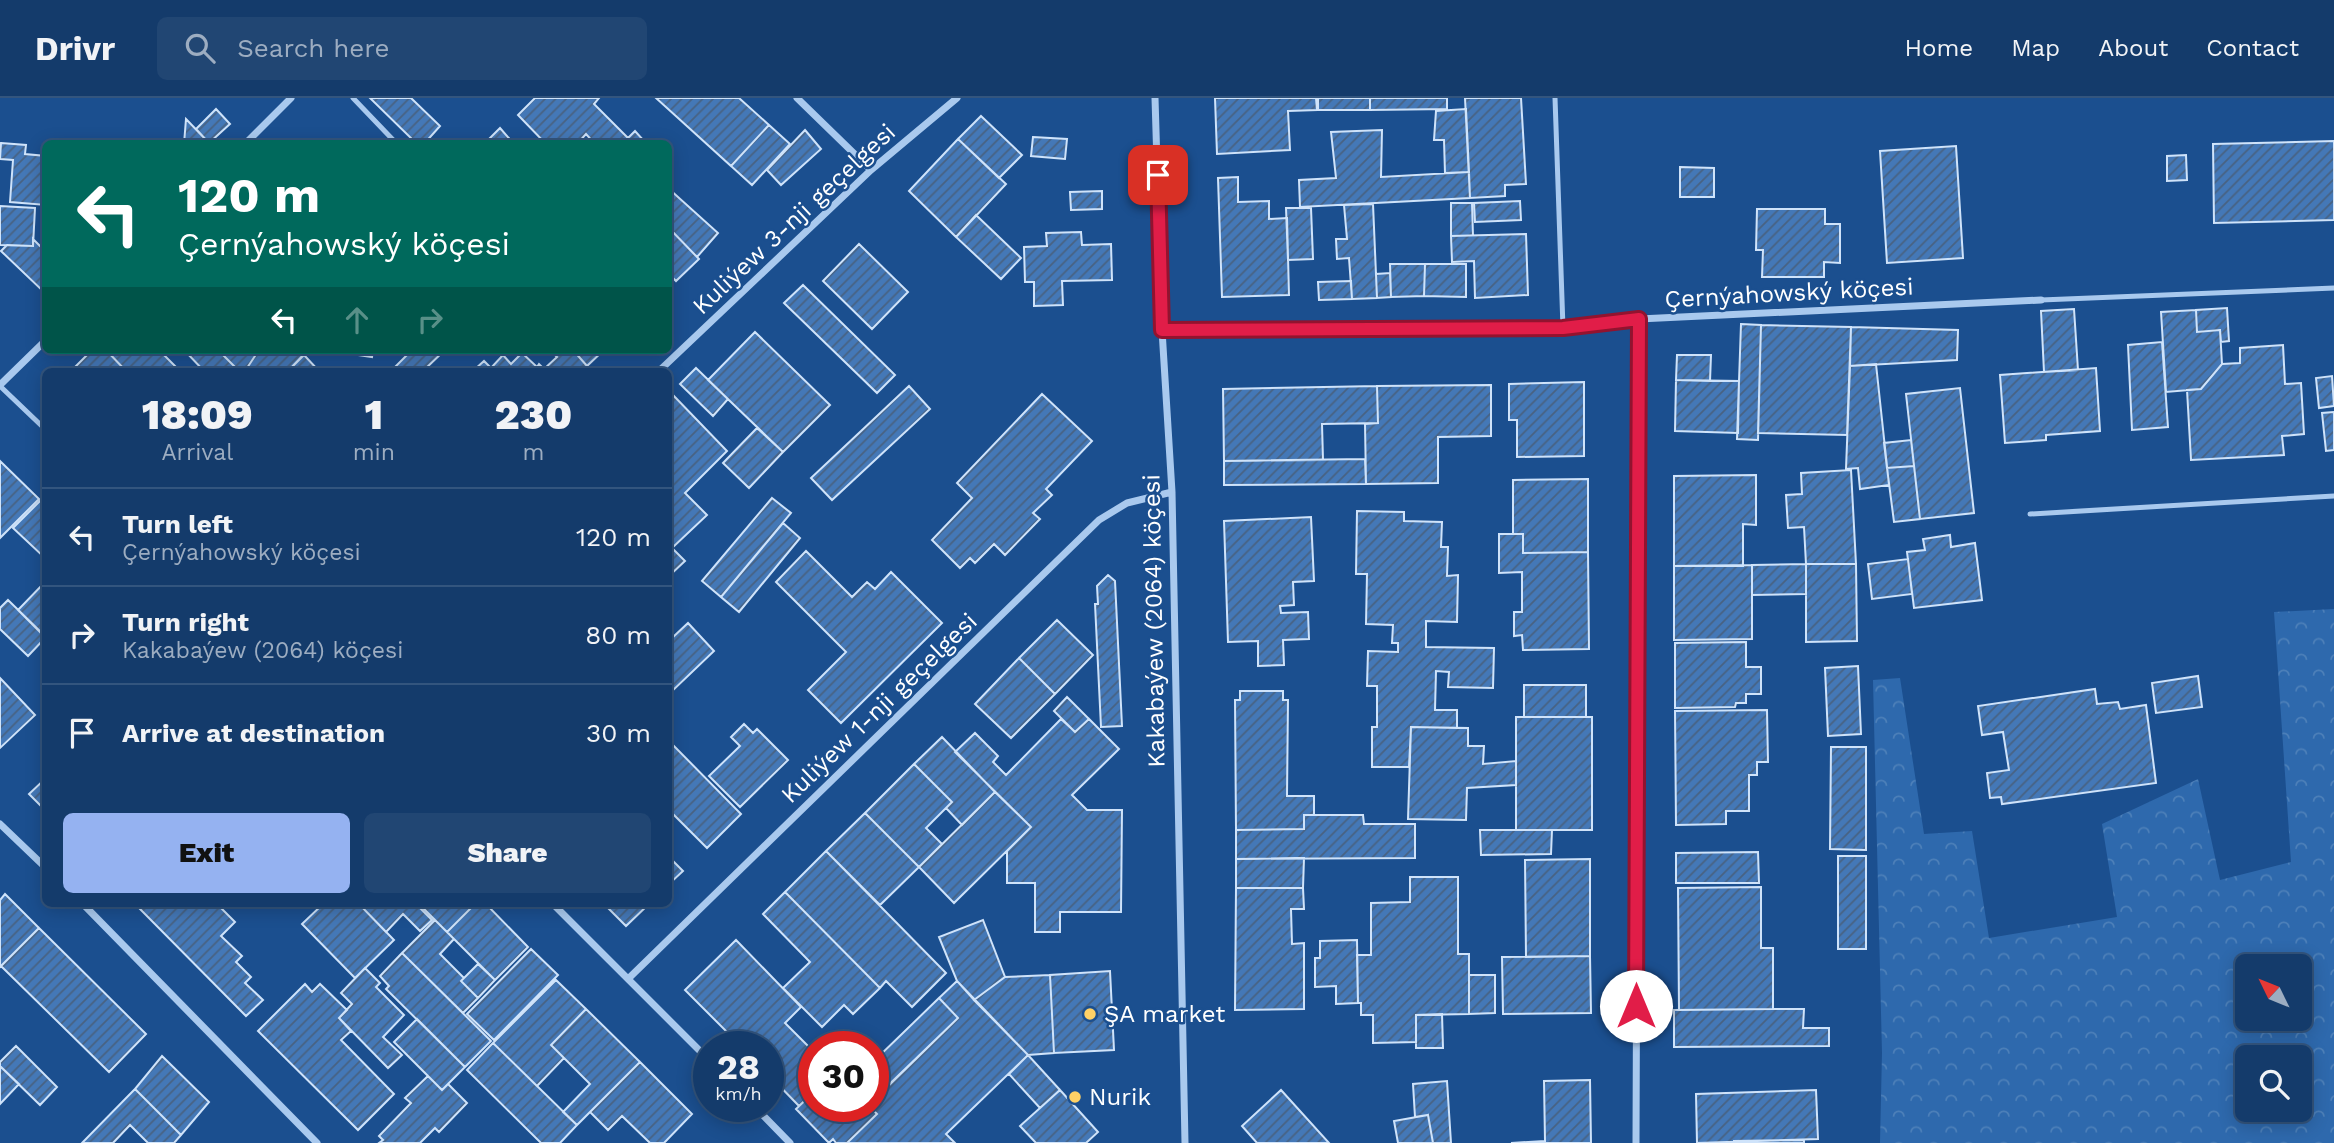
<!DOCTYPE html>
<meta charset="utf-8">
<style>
:root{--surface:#143b6b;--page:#214673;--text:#f1f3f6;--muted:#9dadc1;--line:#33557e;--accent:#95b2f1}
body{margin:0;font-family:"Work Sans",sans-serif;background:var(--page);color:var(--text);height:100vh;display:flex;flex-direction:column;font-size:26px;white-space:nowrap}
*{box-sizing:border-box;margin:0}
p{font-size:23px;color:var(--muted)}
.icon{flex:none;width:38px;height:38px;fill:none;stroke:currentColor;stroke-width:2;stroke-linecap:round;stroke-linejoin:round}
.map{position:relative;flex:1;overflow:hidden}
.sheet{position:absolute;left:42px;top:270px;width:630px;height:539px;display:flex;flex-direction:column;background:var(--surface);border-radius:10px;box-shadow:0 4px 18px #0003,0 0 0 2px var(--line)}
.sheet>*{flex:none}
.guide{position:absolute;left:42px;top:42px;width:630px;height:214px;border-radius:10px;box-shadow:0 4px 18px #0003,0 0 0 2px var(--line);background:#00695c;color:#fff;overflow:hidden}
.needle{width:46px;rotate:313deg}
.buttons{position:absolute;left:2235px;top:856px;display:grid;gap:14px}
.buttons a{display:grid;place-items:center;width:77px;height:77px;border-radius:10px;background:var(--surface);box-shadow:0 4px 18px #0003,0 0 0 2px var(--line);font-size:35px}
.speed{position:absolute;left:693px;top:933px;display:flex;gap:14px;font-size:35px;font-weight:700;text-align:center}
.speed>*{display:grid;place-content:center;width:91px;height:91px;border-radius:50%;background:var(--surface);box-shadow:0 4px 18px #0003,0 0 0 2px var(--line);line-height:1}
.speed small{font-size:18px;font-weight:400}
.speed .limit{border:10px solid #d22;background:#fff;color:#111}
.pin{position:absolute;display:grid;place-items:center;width:60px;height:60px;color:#fff;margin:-30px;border-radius:14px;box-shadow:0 4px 10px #0006}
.me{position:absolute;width:77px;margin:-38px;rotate:0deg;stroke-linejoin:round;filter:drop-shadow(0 0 5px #0008)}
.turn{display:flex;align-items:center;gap:24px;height:147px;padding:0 21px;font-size:32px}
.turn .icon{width:91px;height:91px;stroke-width:2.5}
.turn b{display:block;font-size:49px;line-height:60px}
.lanes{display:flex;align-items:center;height:66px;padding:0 21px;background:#0003;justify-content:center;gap:35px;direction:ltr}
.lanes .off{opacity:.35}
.eta{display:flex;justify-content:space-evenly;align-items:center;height:119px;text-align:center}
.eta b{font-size:42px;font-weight:800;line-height:49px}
.action{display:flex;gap:14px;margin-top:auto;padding:14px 21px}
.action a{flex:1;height:80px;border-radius:10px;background:var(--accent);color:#111;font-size:28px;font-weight:800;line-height:80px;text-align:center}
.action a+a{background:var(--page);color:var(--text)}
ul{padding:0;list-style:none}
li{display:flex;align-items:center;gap:21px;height:98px;padding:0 21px;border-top:2px solid var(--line)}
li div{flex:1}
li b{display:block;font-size:26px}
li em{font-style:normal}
header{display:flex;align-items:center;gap:42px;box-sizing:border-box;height:98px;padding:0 35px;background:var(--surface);border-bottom:2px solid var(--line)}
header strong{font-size:33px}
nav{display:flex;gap:38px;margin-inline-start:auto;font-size:24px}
.search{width:490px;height:63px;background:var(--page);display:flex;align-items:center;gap:18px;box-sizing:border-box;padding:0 24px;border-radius:10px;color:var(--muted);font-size:26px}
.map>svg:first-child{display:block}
.forest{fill:url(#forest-crowns);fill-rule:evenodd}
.building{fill:url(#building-hatch);stroke:#cfe3fa;stroke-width:2}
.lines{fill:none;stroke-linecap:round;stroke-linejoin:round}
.service{stroke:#a9c9ee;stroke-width:5}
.minor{stroke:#a9c9ee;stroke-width:7}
.route-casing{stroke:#92132f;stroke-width:18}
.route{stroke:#e11d48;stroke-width:12}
.poi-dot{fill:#ffd166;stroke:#1b4f8f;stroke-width:2.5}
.labels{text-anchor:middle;stroke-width:5;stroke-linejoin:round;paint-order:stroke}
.street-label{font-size:24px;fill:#fff;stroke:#1b4f8f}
.poi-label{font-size:24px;fill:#fff;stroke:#1b4f8f;text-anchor:start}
</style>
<header>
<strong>Drivr</strong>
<div class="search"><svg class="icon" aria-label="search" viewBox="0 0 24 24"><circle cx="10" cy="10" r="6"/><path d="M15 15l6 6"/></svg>Search here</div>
<nav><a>Home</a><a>Map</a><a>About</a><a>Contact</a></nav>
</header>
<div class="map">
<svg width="2334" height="1045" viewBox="0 0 2334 1045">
<defs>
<pattern id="forest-crowns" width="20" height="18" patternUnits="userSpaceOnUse" patternTransform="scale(1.75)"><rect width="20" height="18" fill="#2e69ad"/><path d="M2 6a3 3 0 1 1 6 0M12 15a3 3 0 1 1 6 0" fill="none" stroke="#4d80b9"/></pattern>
<pattern id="building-hatch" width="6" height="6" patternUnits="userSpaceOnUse" patternTransform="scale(1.75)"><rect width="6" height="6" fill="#4478b7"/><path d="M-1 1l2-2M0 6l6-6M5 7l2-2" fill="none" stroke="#486282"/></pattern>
</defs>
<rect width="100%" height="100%" fill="#1b4f8f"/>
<!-- forest -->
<path class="forest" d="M2334 511V1045H1880L1882 955 1873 582 1900 580 1924 736 1972 733 1989 840 2117 819 2102 726 2198 681 2220 782 2291 764 2274 514ZM2247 868H2300V920H2247ZM2247 959H2300V1012H2247Z"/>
<!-- building -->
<path class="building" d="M370 0H411L440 28 424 46H417Z
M535 0H599L594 6 628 40 635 33 645 44 595 46 586 36 577 46H546L518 17Z
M656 0H739L769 27 731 68Z
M1215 0H1316L1317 12 1288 13 1290 52 1217 56Z
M1318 0H1370V12H1318Z
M1370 0H1447V11L1370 12Z
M1465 0H1521L1526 86 1505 87V98L1470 100Z
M216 11 230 26 209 45 196 31Z
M1466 11 1469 74 1445 75 1444 42H1434L1436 13Z
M981 18 1022 57 999 80 958 41Z
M186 21 209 45V46H184Z
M769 27 790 46 752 87 731 68Z
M500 30 514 46H484Z
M805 32 821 51 781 87 767 72Z
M1382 32 1381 79 1469 74 1470 100 1300 109 1299 82 1336 80 1331 34Z
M1033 39 1067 41 1065 61 1031 58Z
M958 41 1006 86 956 139 909 93Z
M2334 43V122L2214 125 2213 46Z
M1 45 26 47 25 56 46 58V107L10 104 13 62 0 61Z
M1956 48 1963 160 1887 165 1880 53Z
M2186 57 2187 82 2167 83V58Z
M1680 69 1714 70V99H1680Z
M1238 79V104L1269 103V121L1287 120 1289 197 1222 199 1218 80Z
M668 90 718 135 697 159 668 129Z
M1102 93V111L1071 112 1070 94Z
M1520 103 1521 122 1475 124 1474 105Z
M1451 105H1472L1473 138H1451Z
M1373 106 1377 200 1352 201 1349 160 1337 161 1336 141H1347L1344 107Z
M0 108 35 110 33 148 0 147Z
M1286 110H1311L1313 161 1288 162Z
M1757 111H1825V126H1840V165L1824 164V179H1762L1763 152H1756Z
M976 117 1021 160 1001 181 956 139Z
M668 129 699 161 676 183 668 175Z
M1081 134 1082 147 1111 146 1112 182 1062 183 1063 207 1034 208V184H1025L1024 149 1047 148 1046 135Z
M1526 136 1528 197 1475 200 1474 163 1452 164 1451 138Z
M33 141 46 154V196L1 153 7 147 33 148Z
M859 146 908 194 872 231 823 183Z
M1390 166H1425L1424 198 1391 199Z
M1425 166H1466V199L1424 198Z
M1390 175 1391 199 1377 200 1376 176Z
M1351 183 1352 201 1319 202 1318 184Z
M803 187 895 277 877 295 784 205Z
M2227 210 2229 243 2221 244 2220 232 2197 234 2196 212Z
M2074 211 2078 272 2044 274 2041 213Z
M2196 212 2197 234 2220 232 2222 266 2201 291 2166 294 2161 214Z
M1741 226 1761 227 1758 342 1737 341Z
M1761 227 1851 229 1847 337 1758 335Z
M1851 229 1958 232 1957 262 1850 268Z
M755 234 830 307 783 354 708 282Z
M2162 244 2168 329 2132 332 2128 247Z
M2283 247 2285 286 2301 285 2304 336 2282 338 2284 357 2191 362 2187 292 2201 291 2222 266 2240 265V250Z
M92 252H106L126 273H71Z
M106 252H159L180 273H126Z
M184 252H218L239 273H204Z
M218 252H259L245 273H239Z
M259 252H308L288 273H245Z
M339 252H373L372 259 338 254Z
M412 252H445L423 273H391Z
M550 252H573L587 268 582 273H546L544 271 557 259Z
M573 252H604L587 268Z
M522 255 537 269 539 266 546 273H473L484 263 491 270 503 257 511 266Z
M304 257 319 273H288Z
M1677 257H1711L1710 283 1676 282Z
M1876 266 1889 387 1860 391 1858 370 1846 371 1850 268Z
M696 270 728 301 713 318 680 286Z
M2096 270 2100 333 2046 337V342L2005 345 2000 277Z
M2332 278 2334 308 2319 310 2316 280Z
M1676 282 1739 283 1738 335 1675 333Z
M1584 284V358L1517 359V322H1509V286Z
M1491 287V338L1438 339V385L1366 386 1365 326 1378 325 1377 288Z
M909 288 930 311 832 402 811 380Z
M1377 288 1378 325 1322 326 1323 362 1224 363 1223 291Z
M1960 290 1974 415 1920 421 1906 296Z
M672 296 727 353 685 395 707 417 672 450 685 463 668 479V299Z
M1042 296 1092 343 1046 391 1052 397 1033 415 1040 421 1005 457 994 446 975 465 970 460 960 470 932 442 972 400 957 385Z
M2334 314V352L2326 353 2322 315Z
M757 330 783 354 749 390 723 365Z
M1911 342 1914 368 1887 370 1884 345Z
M1365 361 1366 386 1224 387V363Z
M0 363 39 401 0 440Z
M1914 368 1920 421 1894 424 1887 370Z
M1851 372 1856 466H1806L1804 429 1788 430 1786 397 1802 396 1801 375Z
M1756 377V427L1743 426V468H1674V378Z
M1588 381V454L1523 455V436H1513V382Z
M46 397V461L13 430Z
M772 400 791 415 721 499 702 483Z
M1357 413 1404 414V423L1442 424 1441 449H1448L1447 478 1458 477 1457 524 1426 523V549L1494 550 1493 590 1448 589 1449 574 1436 573 1435 612H1457V630L1411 629 1409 669H1372V629H1377V588H1367L1368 553 1398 554V545H1392L1393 527 1366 526 1367 476H1356Z
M1311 419 1314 483 1293 484 1294 507 1280 508 1281 515 1308 514 1309 541 1283 542 1284 567 1258 568V543L1228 544 1224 423Z
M783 425 800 440 739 514 721 499Z
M1499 436H1523V455L1588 454 1589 551 1523 552 1522 537 1514 538V514H1522V474L1499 475Z
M1950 437 1951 449 1975 445 1982 502 1914 510 1907 454 1925 452 1923 441Z
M806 453 852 499 867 484 875 491 891 474 942 525 841 625 808 592 846 554 776 484Z
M1908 461 1912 496 1872 501 1868 466Z
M1806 466H1856L1857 543 1806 544Z
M1806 466V496L1752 497V467Z
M1752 467V541L1674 542V468Z
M1108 477 1115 483 1122 628 1101 629 1095 506H1098L1097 488Z
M46 483V532L42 536 18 512Z
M8 502 46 539 28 558 0 531V510Z
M1057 522 1093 557 1055 596 1019 560Z
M688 525 714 553 668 597V536L672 540Z
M1746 544V569H1761V596H1746V605H1736L1735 609 1675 610V545Z
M1019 560 1055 596 1011 640 975 606Z
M1858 568 1861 636 1828 638 1825 570Z
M2198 578 2202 609 2156 615 2152 585Z
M0 580 35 617 0 650Z
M1524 587H1586V619H1524Z
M2095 591 2097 606 2118 604 2120 611 2146 607 2156 685 2002 706 2001 699 1990 700 1987 675 2009 672 2003 634 1982 637 1978 608Z
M1240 593H1283V602H1288L1287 698H1314V717H1304V731L1236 732 1235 602H1240Z
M1067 599 1089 621 1075 634 1054 613Z
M1767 612 1768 664H1757V677H1749V713H1726V726L1676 727 1675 613Z
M1516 619H1592V732H1516Z
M1061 621 1075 634 1089 621 1119 651 1072 697 1087 712H1122L1121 814H1060V834H1035V785H1007V753L1031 729 955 654 975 635 998 658 993 664 1006 677Z
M744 626 753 635 757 631 788 662 740 709 709 678 740 648 731 639Z
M1411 629 1468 630V648H1484L1483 666 1516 663V687L1467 690 1466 722 1408 721Z
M942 639 995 694 962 727 946 710 952 704 914 666Z
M668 642 741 716 707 750 668 711Z
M1831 649H1866V752L1830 751Z
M914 666 952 704 926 730 942 746 919 769 865 715Z
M46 680V713L29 696Z
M995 694 1031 729 954 805 919 769Z
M865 715 919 769 880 807 826 753Z
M1304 717H1363L1364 726H1415V760L1236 761V732L1304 731Z
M1480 732H1552L1551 756 1481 757Z
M826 753 946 875 912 909 886 883 880 890 785 794Z
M1758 754 1759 785H1676V755Z
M668 758 683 773 668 787Z
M1838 758H1866V851H1838Z
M1304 760 1303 790H1236V761Z
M1590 761V858L1526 859 1525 762Z
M1410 779H1458V856H1469V916L1416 917V944L1373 945V917H1361V905H1358L1357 857H1371V805L1410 804Z
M1761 789V850H1773V911L1679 912 1678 790Z
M1236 790H1303L1304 811H1291L1292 846 1304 845V911L1235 912Z
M785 794 880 890 853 916 844 907 822 929 783 890 810 864 763 816Z
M5 796 39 830 0 869V802Z
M144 805H222L224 807 221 810 235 824 221 838 242 858 236 864 251 879 245 885 263 902 246 918 139 810Z
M324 805H358L394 842 355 880 302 826Z
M358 805H415L432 822 420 833 403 816 386 834Z
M418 805H476L447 834Z
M476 805H485L528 849 495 882 447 834Z
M603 805H650L626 828Z
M435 822 454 841 440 856 464 880 461 883 478 900 463 915 402 855Z
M983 822 1005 879 974 902 957 883 939 839Z
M39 830 146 936 109 974 1 868Z
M736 842 801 909 785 925 814 954V994L799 1008 768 976V948H741L685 892Z
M1357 842 1358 905 1336 906V888L1315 889V860H1320V843Z
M531 851 558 877 494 942 467 916Z
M402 855 491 943 465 969 386 891 389 888 380 878Z
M1590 858 1591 915 1503 916 1502 859Z
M478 866 495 882 478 900 461 883Z
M365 870 380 885 376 889 404 917 383 939 402 957 388 970 339 920 352 906 341 895Z
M1110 873 1114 952 1054 955 1050 877Z
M1050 877 1054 955 1028 957 974 902 1005 879Z
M1469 877H1495V915L1469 916Z
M556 882 586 911 551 947 564 960 537 988 493 945Z
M957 883 1028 957 946 1036 955 1045H847L877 1016 869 1008H873V1002L958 920 939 900Z
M305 886 312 894 320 886 347 912 339 920 351 933 341 942 394 996 358 1032 258 933Z
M939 900 958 920 881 995 873 987V964Z
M586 911 640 964 577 1027 563 1014 590 986 551 947Z
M1773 911H1804L1803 930H1829V948L1674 949V912Z
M1442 916 1443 950H1416V917Z
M417 921 465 969 442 992 394 944Z
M493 945 577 1027 560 1045H541L467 972Z
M16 948 57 989 40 1007 0 968V964Z
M1028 957 1060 992 1040 1010 1009 976Z
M162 958 209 1004 181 1037 135 991Z
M640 964 692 1016 664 1045H650L622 1018 608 1032 590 1014Z
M0 968 19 986 0 1006Z
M428 978 442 992 448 986 467 1005 439 1034 435 1030 420 1045H379L383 1042 379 1038 411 1005 405 1000Z
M1590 982 1591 1045H1511L1545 1043 1544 983Z
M1447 983 1451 1045H1433L1428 1017 1415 1019 1413 986Z
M135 991 181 1037 174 1045H148L130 1027 113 1045H82Z
M1060 992 1098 1034 1086 1045H1036L1020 1028Z
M1281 992 1329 1045H1257L1242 1028Z
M1816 992 1818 1041 1697 1045 1696 996Z
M814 994V1008H869L877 1016 847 1045H836L833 1041 829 1045 796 1011Z
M1428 1017 1433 1045H1398L1394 1023Z
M1804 1042V1045H1734V1043Z"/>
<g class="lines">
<!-- service -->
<path class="service" d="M353 0 397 46
M1555 0 1563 230
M2041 202 2334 190
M0 288 46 332
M2030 416 2334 398"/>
<!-- minor -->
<path class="minor" d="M797 0 871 72
M1155 0 1162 232 1172 394 1185 1045
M245 46 291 0
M1162 232 1563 230 1639 221 2041 202
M659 273 871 72 957 0
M0 287 46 242
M0 726 46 770
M82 805 317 1045
M552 805 709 962
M628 881 1099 422 1127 405 1172 394
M754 1008 790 1045
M1636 1045 1639 221"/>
</g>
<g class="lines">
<!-- route casing -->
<g class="route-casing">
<path id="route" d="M1158 77 1162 232 1563 230 1639 221 1636 908"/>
</g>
<!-- route -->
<use href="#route" class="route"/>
</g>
<!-- markers -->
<g class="poi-dot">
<circle cx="1090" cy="916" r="7"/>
<circle cx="1075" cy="999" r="7"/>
</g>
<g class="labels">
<!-- street labels -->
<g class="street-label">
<text transform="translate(794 121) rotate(-43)" y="8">Kuliýew 3-nji geçelgesi</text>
<text transform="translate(1789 195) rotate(-3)" y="8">Çernýahowský köçesi</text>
<text transform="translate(1154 523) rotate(-91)" y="8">Kakabaýew (2064) köçesi</text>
<text transform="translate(879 610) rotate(-44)" y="8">Kuliýew 1-nji geçelgesi</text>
</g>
<!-- poi labels -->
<g class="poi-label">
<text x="1104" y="924">ŞA market</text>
<text x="1089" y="1007">Nurik</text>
</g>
</g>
</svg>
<div class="buttons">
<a><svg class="needle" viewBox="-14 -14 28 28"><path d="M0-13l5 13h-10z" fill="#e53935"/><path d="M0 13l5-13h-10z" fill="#9dadc1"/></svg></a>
<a><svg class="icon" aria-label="search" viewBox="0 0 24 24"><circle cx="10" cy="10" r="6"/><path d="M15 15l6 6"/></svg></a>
</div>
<div class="speed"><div>28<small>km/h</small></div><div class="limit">30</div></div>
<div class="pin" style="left:1158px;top:77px;background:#d93025"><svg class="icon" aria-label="arrive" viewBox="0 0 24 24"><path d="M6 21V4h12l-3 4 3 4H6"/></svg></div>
<svg class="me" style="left:1636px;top:908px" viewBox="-20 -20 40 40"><circle r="19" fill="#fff"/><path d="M0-13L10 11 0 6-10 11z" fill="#e11d48"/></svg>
<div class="guide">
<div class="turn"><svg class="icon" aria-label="left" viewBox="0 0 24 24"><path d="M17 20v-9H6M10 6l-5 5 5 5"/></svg><div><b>120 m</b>Çernýahowský köçesi</div></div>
<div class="lanes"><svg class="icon" aria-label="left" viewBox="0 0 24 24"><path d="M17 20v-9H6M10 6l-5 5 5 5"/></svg><svg class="icon off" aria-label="ahead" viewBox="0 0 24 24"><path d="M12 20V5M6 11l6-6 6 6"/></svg><svg class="icon off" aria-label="right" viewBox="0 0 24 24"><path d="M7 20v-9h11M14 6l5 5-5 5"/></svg></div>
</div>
<section class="sheet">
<div class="eta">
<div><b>18:09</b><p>Arrival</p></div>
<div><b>1</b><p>min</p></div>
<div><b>230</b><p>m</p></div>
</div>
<ul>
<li><svg class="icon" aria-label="left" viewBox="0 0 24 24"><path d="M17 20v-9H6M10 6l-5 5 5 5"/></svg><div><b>Turn left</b><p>Çernýahowský köçesi</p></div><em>120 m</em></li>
<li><svg class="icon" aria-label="right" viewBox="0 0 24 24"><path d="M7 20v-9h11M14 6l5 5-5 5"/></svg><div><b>Turn right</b><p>Kakabaýew (2064) köçesi</p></div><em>80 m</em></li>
<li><svg class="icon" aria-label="arrive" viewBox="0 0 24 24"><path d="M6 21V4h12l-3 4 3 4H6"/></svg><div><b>Arrive at destination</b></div><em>30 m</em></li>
</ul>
<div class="action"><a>Exit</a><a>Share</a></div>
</section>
</div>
